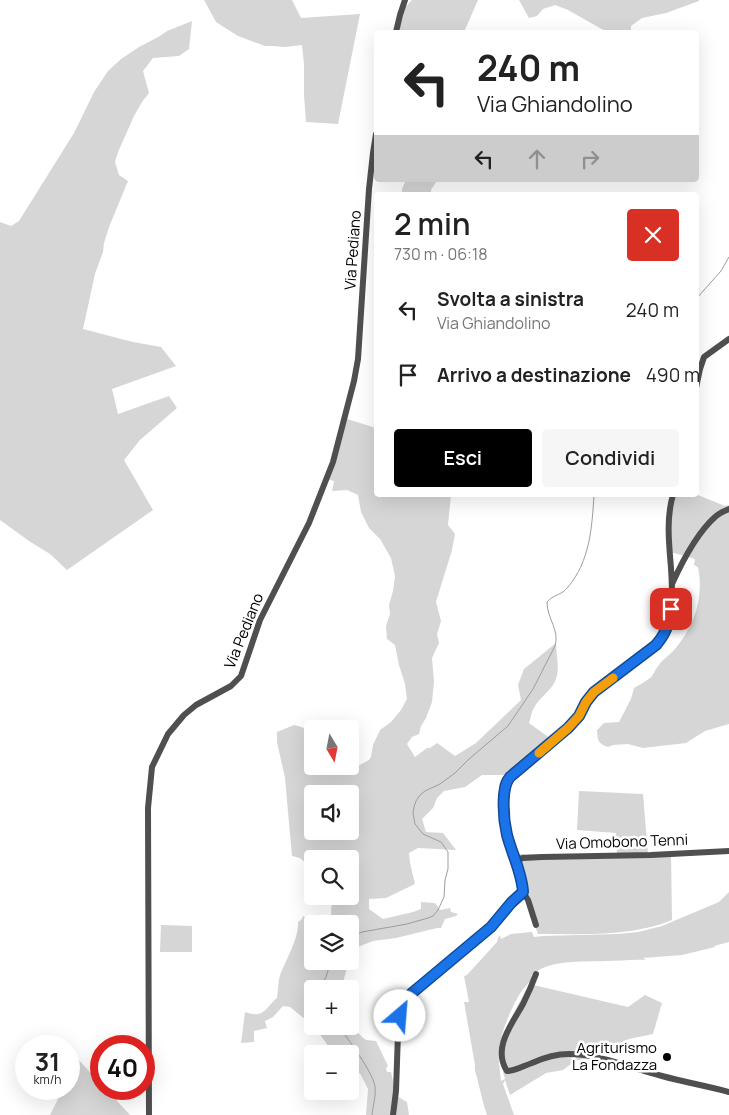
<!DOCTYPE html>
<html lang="it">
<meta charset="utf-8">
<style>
:root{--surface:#fff;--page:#f6f6f6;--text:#222;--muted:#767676;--accent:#000}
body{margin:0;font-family:Manrope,sans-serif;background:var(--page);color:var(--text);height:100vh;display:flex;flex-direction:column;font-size:19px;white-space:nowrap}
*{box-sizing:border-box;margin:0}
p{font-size:16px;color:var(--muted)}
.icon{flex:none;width:28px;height:28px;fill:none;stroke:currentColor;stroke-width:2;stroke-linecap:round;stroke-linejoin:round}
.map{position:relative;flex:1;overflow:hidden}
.sheet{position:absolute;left:374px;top:192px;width:325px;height:305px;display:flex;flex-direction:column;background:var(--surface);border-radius:5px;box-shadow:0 5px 20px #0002}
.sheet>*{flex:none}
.guide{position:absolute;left:374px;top:30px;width:325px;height:152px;border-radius:5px;box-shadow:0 5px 20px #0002;background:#fff;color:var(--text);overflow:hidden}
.needle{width:32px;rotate:170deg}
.fabs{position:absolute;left:304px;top:720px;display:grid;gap:10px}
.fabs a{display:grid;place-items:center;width:55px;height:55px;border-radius:5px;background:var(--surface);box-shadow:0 5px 20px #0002;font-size:25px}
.speed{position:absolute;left:15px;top:1035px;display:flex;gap:10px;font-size:25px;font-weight:700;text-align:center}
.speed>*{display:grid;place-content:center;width:65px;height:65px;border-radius:50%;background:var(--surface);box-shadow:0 5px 20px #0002;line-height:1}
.speed small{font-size:12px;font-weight:400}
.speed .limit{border:8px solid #d22;background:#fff;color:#111}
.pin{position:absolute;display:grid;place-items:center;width:42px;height:42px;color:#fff;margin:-21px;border-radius:10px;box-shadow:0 2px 8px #0006}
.me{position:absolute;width:55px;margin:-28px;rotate:27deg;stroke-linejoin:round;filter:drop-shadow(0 0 4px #0008)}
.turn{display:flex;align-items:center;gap:18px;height:105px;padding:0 20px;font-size:22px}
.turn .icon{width:65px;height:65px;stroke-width:2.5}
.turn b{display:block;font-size:35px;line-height:42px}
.lanes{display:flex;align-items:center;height:48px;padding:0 20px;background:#0003;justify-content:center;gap:25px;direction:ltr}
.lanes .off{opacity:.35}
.round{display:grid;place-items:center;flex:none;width:52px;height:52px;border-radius:5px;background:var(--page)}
.head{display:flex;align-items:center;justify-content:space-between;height:85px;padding:0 20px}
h1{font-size:30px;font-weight:600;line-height:38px}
.cta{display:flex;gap:10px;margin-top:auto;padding:10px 20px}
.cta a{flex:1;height:58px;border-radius:5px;background:var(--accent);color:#fff;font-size:20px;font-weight:600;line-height:58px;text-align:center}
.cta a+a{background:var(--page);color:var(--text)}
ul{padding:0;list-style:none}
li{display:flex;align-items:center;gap:15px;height:65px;padding:0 20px}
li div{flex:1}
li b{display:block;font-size:19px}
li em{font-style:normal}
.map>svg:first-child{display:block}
.green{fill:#d6d6d6;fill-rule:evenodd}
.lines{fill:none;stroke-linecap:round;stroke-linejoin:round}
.stream{stroke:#9d9d9d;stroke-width:1}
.minor{stroke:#4f4f4f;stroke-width:6}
.route-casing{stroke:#114b97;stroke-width:12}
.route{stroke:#1a73e8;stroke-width:9}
.slow{stroke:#f59e0b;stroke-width:9}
.poi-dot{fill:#000;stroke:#fff;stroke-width:2}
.labels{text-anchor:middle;stroke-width:5;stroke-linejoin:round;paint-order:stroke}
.street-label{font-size:15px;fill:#000;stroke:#fff}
.poi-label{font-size:15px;fill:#000;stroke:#fff;text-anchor:end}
</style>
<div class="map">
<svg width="729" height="1115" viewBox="0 0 729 1115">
<rect width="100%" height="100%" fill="#fff"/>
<!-- green -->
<path class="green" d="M204 0H292L301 18 360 14 338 124 306 122 304 95V64L302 45 285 47 272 46H265L238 36 216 22Z
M412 0H478L464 32H396L400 13Z
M519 0H699V1L666 13 642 18 631 26V32H607L568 10 555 5 543 9 537 16 529 18Z
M192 21 189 49 179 56 153 58 143 71 149 93 142 102 134 116 118 152 115 162 119 175 128 181 109 227 104 243 103 252 95 274 83 329 133 342 161 347 176 366 112 389 118 414 169 396 177 408 140 440 124 460 153 510 67 570 50 554 29 541 0 520V222L11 226 19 221 74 133 94 92 108 71 121 59 139 47 160 36 167 31Z
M406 180H440L436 182 431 190V195H402V189Z
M344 418 376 428V495H451L448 525 455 534 452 550 436 602 441 621 437 634 439 643 432 658 434 682 432 702 426 718 421 726 419 734 412 737 407 744 415 757 427 748H430L437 743 455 756 476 743 521 700 518 685 524 669 556 643C556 656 560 666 556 679 552 691 539 697 534 708 531 712 531 718 529 723L551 739 505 775H482L465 787 444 791 437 798 433 808 422 819 426 832 443 833 456 850 418 848 409 853 410 863 415 884 386 898 369 899V909L383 919 413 912 421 909V902L435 903 440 910 450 908 451 912 458 914 456 916 445 919 441 928H437L396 938 373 941 350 950V924H318L331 915 332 896H350V859H312V869L300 858 292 856 285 778 277 742V732L294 725C298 726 303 727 306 729 316 738 312 755 312 766L349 768 360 765 369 760 371 757 373 745 380 730 391 722 401 710 407 699 405 684 399 665 395 645 387 639 386 626 390 614 389 605 393 591 395 576 391 558 380 539 369 528 361 512 358 495 347 490 332 491 334 481 326 479ZM312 794H350V831H312Z
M673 495H698L725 506 729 505V724L705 731 686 743 643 748 628 744 613 745 608 747C597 743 598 740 597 730L604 723 619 722 631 699 634 688C639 685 645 682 650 678 654 675 655 669 659 665 663 659 670 655 675 649 695 625 704 597 698 567L694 565 695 559 667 551Z
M579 791 643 794 648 854H671L672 920C631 937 581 934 538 934L523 892 517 854 617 855 616 833 577 830Z
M729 892V942L714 946 715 947 682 955 643 958 646 960C633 959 619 961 606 961 585 962 546 959 531 976L533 977C530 983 524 987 521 992 512 1006 500 1034 499 1050 498 1060 500 1071 501 1081L505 1079C502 1069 500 1059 501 1048 502 1032 521 1000 529 984L628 1007 645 995 662 1003 653 1034 629 1039 608 1048 595 1056 575 1061 563 1070 546 1073 510 1095 505 1080 503 1084 514 1115H487C483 1104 481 1093 478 1082 477 1075 474 1072 475 1065L464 1002H469L464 976 467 975 497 942 498 938 500 935 501 939 511 934 532 932 534 937 543 936 618 934 638 932 662 926 719 902Z
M303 916 314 924H312V961H346L347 968 341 989H312V1025L290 1007 283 1006 273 1017 265 1021 267 1028 254 1031V1042L241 1043 245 1012C249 1013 254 1015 258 1014 266 1013 270 1003 277 998 278 991 278 982 280 975 286 960 299 938 298 922L301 920Z
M161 925 192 926V952H160Z
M350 1024 362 1037 366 1040 376 1041 388 1066 386 1068 387 1072H391L394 1086 395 1095 407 1102 409 1115H366L368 1089 361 1075 350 1062V1054H338L331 1050 314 1026H350Z
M77 1058 101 1084V1089H106L130 1115H50L63 1089H69V1076Z"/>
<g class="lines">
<!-- stream -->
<path class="stream" d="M696 299 721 271 729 257
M350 937 362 932 407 924 428 918 433 916 438 910 444 897 445 880 448 869V852L441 842 423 834 415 824 413 813 414 807 416 801 420 795 425 791 440 784 455 773 469 759 508 726 533 689 555 646C560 630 547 619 547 602 554 594 561 596 568 587 590 561 592 527 594 495
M318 989 326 977 331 961
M312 996 310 1001 312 1008
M338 1026C347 1037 374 1074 375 1087 376 1096 373 1106 372 1115"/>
<!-- minor -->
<path class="minor" d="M396 32 400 15 405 0
M696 388 700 369 704 357 729 339
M672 584C682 562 697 533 715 517 719 513 724 511 729 509
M516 860 523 858 542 857 651 855 729 851
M536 925 528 900 523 892 516 860 507 834 504 820 503 803 505 783 510 777 568 728 579 716 586 702 594 692 656 645C658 642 661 639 663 636 675 618 672 588 671 568 669 544 666 518 673 495
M536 974C532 985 528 994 523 1004 512 1024 492 1048 507 1071 516 1071 523 1066 532 1063 543 1058 557 1054 569 1054 598 1054 634 1069 662 1076 684 1082 707 1086 729 1092
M149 1115 148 808 152 767 168 734 184 715 196 705 231 686 241 676 260 620 309 523 333 462 354 381 358 359 369 189 373 153 376 134
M393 1115 396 1091 398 1033 400 1016 404 1002 421 985 491 927 511 903 523 892"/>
</g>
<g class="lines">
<!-- route casing -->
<g class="route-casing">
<path id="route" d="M400 1016 404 1002 412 993 491 927 511 903 523 892C522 873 512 854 507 835 504 822 503 808 504 795 505 788 505 783 510 777L568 728 579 716 586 702 594 692 656 645C667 632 668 625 671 609"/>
</g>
<!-- route -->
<use href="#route" class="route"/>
<!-- slow -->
<path class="slow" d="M539 753 568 728 579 716 586 702 594 692 613 678"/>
</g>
<!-- markers -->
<circle class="poi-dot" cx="667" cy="1057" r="5"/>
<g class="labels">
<!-- street labels -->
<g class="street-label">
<text transform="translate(353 250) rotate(-86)" y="5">Via Pediano</text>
<text transform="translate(244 631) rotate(-68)" y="5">Via Pediano</text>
<text transform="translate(622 842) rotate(-2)" y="5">Via Omobono Tenni</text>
</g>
<!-- poi labels -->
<g class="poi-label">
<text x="657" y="1053">Agriturismo<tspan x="657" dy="17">La Fondazza</tspan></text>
</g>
</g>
</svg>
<div class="fabs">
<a><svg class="needle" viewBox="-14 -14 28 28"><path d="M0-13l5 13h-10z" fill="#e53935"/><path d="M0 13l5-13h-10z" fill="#767676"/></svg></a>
<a><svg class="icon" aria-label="sound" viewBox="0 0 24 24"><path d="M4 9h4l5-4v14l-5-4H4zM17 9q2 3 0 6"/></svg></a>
<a><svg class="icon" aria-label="search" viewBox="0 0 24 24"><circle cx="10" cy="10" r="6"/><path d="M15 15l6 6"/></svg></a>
<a><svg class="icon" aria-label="layers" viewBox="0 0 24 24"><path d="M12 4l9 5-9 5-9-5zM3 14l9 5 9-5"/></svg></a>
<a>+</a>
<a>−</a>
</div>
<div class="speed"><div>31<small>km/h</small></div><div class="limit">40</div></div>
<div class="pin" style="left:671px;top:609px;background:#d93025"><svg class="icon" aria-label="arrive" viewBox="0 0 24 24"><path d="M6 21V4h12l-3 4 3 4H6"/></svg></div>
<svg class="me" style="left:400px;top:1016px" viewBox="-20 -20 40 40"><circle r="19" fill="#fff"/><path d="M0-13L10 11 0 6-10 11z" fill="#1a73e8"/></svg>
<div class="guide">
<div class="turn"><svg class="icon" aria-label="left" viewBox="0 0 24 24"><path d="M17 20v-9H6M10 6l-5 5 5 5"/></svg><div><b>240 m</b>Via Ghiandolino</div></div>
<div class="lanes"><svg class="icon" aria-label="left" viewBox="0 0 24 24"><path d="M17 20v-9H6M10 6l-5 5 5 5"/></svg><svg class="icon off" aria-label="ahead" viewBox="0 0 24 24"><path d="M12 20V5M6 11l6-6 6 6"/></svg><svg class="icon off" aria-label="right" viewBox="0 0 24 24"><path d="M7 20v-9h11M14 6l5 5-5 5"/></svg></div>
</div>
<section class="sheet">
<div class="head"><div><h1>2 min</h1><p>730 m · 06:18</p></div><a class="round" style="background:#d93025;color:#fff"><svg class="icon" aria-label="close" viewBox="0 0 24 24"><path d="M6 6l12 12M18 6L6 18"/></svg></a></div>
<ul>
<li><svg class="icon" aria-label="left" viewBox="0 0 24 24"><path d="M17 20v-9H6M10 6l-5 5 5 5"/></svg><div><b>Svolta a sinistra</b><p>Via Ghiandolino</p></div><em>240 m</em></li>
<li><svg class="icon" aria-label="arrive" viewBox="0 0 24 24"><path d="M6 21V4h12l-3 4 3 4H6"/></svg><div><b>Arrivo a destinazione</b></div><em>490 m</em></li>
</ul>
<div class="cta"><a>Esci</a><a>Condividi</a></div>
</section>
</div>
